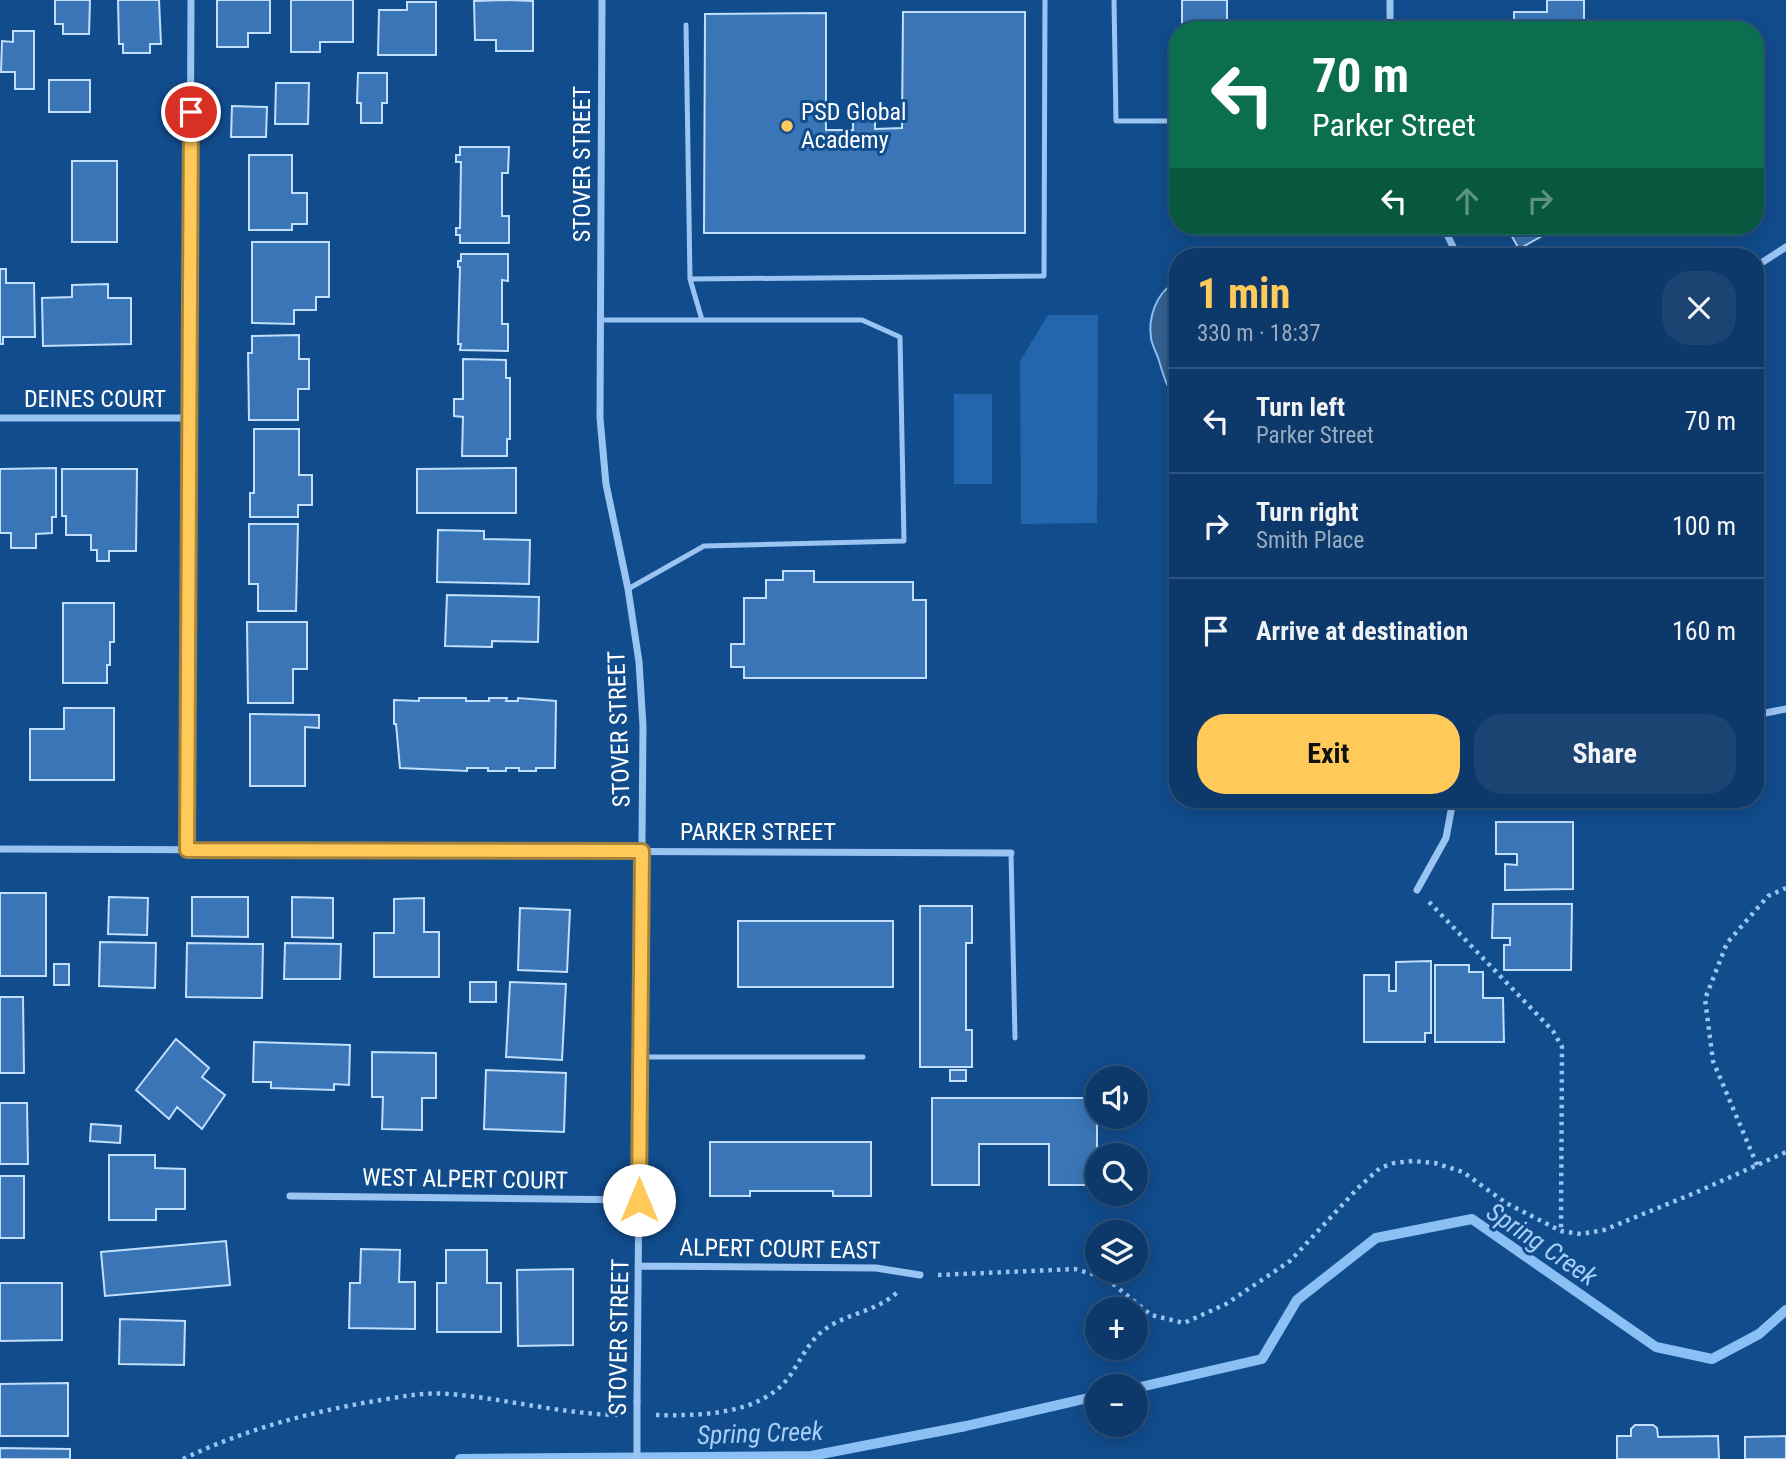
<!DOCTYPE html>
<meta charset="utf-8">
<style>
:root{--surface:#0d396a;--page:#1b4472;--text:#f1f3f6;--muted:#9aacc1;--line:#2d537e;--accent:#ffca5a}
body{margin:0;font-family:"Roboto Condensed",sans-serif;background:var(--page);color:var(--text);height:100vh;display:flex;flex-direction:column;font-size:26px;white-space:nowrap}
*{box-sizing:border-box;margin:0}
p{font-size:23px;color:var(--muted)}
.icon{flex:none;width:38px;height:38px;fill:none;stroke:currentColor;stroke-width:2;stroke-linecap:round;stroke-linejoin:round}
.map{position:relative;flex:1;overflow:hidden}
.details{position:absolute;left:1169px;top:248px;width:595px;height:560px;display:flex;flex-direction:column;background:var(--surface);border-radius:28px;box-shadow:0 4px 18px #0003,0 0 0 2px var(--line)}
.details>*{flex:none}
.hud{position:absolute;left:1169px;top:21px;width:595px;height:214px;border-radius:28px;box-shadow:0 4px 18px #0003,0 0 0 2px var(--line);background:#0b6e4f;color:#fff;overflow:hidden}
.buttons{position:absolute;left:1085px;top:1066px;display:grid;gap:14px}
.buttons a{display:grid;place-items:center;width:63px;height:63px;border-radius:50%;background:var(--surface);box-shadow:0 4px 18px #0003,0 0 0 2px var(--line);font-size:35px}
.pin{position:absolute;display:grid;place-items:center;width:60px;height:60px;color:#fff;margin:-30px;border:4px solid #fff;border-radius:50%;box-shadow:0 2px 7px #0007}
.me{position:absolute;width:77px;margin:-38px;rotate:0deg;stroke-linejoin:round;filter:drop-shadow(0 0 5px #0008)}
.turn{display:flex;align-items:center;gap:24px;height:147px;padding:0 28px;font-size:32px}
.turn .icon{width:91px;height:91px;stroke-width:2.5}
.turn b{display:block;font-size:49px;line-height:60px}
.lanes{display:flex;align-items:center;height:66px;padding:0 28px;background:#0003;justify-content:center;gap:35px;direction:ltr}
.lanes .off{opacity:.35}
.round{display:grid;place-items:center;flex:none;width:74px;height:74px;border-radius:28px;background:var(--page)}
.summary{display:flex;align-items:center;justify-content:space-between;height:119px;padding:0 28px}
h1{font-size:42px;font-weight:700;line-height:52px;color:var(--accent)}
.button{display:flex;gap:14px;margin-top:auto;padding:14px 28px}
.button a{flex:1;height:80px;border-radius:28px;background:var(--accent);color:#111;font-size:28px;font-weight:700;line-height:80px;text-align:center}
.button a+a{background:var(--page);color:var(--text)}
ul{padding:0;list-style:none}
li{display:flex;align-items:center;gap:21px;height:105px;padding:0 28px;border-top:2px solid var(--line)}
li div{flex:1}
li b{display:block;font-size:26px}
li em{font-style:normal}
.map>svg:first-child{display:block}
.green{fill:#2366ad}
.water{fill:#356191;stroke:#8bc0f5;stroke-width:2}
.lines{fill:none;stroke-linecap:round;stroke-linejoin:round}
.stream{stroke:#8bc0f5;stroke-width:10}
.building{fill:#3a76b7;stroke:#c1defd;stroke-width:2}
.path{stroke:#9ac4f2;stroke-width:4.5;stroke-dasharray:3.5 5;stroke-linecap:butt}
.lane{stroke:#9ac4f2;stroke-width:5}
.street{stroke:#9ac4f2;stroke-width:7}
.street-bridge{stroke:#9ac4f2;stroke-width:7}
.route-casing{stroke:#a6833a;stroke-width:18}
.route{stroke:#ffca5a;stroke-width:12}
.poi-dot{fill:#ffca5a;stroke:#114c8d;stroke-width:2.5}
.labels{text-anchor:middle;stroke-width:6;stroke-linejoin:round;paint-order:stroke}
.poi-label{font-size:24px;fill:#fff;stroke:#114c8d;text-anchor:start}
.street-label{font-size:24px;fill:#fff;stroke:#114c8d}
.water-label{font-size:26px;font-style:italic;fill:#a5cef9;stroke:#114c8d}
</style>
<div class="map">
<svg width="1786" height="1459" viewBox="0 0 1786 1459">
<rect width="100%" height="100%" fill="#114c8d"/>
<!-- green -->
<path class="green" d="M1048 315H1098L1097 523 1021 524 1020 361Z
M954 394H992V484H954Z"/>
<!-- water -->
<path class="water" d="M1173 284H1178V404C1169 393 1164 378 1160 364 1158 355 1152 346 1151 338 1148 318 1156 294 1173 284Z"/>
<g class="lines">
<!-- stream -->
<path class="stream" d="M1136 1388 1262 1359 1297 1300 1376 1238 1472 1219 1656 1347 1712 1359 1759 1334 1786 1310
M460 1459 811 1456 966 1426 1097 1396"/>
</g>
<!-- building -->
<path class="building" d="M55 0H90L89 34H63V24H55Z
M118 0H159L161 44H150V53H123V44H119Z
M217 0H270V33H248V47H217Z
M291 0H353V42H320V52H291Z
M506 0 533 1V51H496V40H475L474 1Z
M1182 0H1227V30H1182Z
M1547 0H1584V30H1514V12H1547Z
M407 2H436V55H378L379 10H407Z
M903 12H1025V233H704L705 14 826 13V130H853V120H875V129L902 128Z
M1468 23H1492V30H1468Z
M1620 26H1667V30H1620Z
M13 31H34V89H15V72H1L2 41 13 42Z
M358 73H387V103H382V123H361V103H357Z
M49 80H90V112H49Z
M276 83H309L308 124H275Z
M232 106 267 107 266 137H231Z
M460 147H509L508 173H502V216H509V243H460V235H456V228H460L461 162H456V155H460Z
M249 155H292V193H307V224H292V230H249Z
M72 161H117V242H72Z
M1506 226H1560L1519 249Z
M252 242H329V297H316V310H294V324L252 323Z
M1369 247H1429V257H1369Z
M461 254H508V281L502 280V324H508V351L460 350 461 344H458L460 267H458V261H461Z
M0 269H6V283H34L35 337H3V344H0Z
M108 284V298H131V344L43 346 42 298 72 297V285Z
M299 335V359H309V389H298V420H249L248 353H252V336Z
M463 359 506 360V378H510V439H507V456H462L463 417 454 416V399H463Z
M254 429H299V475H312V505H298V517H250V493H254Z
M56 468V517H52V533L36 534V548H11V533H0V469Z
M516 468V513H417V469Z
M62 469H137L136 551H109V561H97V550H91V535H66V516H62Z
M249 524H298L296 611H258V584H249Z
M438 530 484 531V539L530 540 529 584 437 582Z
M783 571H814V582H913V600H926V678H744V667H731V644H744V598H766V580H783Z
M447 595 539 597 538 642 492 641V647L445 646Z
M63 603H114V642H110V665H107V683H63Z
M247 622H307V669H293V703H248Z
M419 698H466V701H489V698H507L506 701H518V698L556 701 555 768H536V771H519V768H506V771H488V768H467V771L400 768 396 724H394V700L419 701Z
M64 708H114V780H30V729H64Z
M250 714 319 715V728L305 727V786H250Z
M1496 822H1573V889L1505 890V864L1517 865V854H1496Z
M0 893H46V976H0Z
M109 897 148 898 147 935 108 934Z
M192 897H248V937L192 936Z
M292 897 333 898V938L292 937Z
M424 898V932H439V977H374V933H394V899Z
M1493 904H1572L1571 970H1504V945H1510V938H1492Z
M920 906H972V943H966V1030H972V1067H920Z
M520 908 570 910 567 972 518 970Z
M738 921H893V987H738Z
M100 942 156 943 155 988 99 986Z
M187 943 263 944 262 998 186 997Z
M285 943 341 944 340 979H284Z
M1431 961V1033H1425V1042H1364V975H1389V991H1396V962Z
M54 964H69V985H54Z
M1435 965H1469V972H1483V998H1503L1504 1042H1435Z
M470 982H496V1002H470Z
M510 982 566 984 562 1060 506 1057Z
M0 997H23L24 1073H0Z
M176 1039 209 1068 202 1077 225 1095 202 1129 177 1107 169 1119 136 1090Z
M254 1042 350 1045 349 1085 334 1084V1090L271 1088V1082H253Z
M372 1052 436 1053V1098H422V1130L382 1129 383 1097H372Z
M486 1070 566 1073 564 1132 484 1129Z
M950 1070H966V1081H950Z
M932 1098H1097V1185H1049V1144H979V1185H932Z
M0 1103H27L28 1164H0Z
M91 1124 121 1126 120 1143 90 1141Z
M710 1142H871V1196H833V1191H750V1196H710Z
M109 1155H155V1168L185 1169V1209H156V1220H109Z
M0 1176H24V1238H0Z
M226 1241 230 1285 105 1296 101 1252Z
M361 1249 400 1250 399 1282H415V1329L349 1328 350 1283H360Z
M446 1250H487V1283H501V1332H437V1283H446Z
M573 1269V1345L518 1346 517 1270Z
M0 1283H62V1340L0 1341Z
M120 1319 185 1321 184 1365 119 1364Z
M68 1383V1436H0V1384Z
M1635 1425H1653L1657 1428 1658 1437 1718 1436 1719 1459H1617V1436H1631V1429Z
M1786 1436V1459H1745V1437Z
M0 1448 70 1449V1459H0Z"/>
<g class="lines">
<!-- path -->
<path class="path" d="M1429 902 1553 1031 1562 1047 1561 1231
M1757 1165 1713 1061 1705 999 1727 943 1768 896 1786 888
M938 1275 1075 1269 1106 1278 1151 1315 1184 1323 1226 1304 1290 1261 1359 1187 1380 1168 1394 1163 1413 1161 1435 1163 1463 1172 1506 1203 1561 1231 1581 1234 1604 1230 1697 1192 1786 1152
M656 1415C698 1416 761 1415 789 1377 801 1360 808 1342 824 1330 841 1317 864 1313 882 1303 888 1300 894 1295 899 1291
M183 1459C246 1429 313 1411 381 1400 405 1396 426 1392 450 1394 507 1399 562 1414 619 1415"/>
<!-- lane -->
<path class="lane" d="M1114 0 1116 121H1178
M686 25 690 279 1044 276 1045 0
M690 279 702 320
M600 320H862L900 337 904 541 704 546 628 589
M1011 853 1015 1038
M640 1057H863"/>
<!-- street -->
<path class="street" d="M602 0 600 418 606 484 628 589 639 662 643 726 637 1401
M1390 0V30
M1443 226 1458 257
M1755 267 1786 247
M0 418H189
M1755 715 1786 709
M0 849 1011 853
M187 850 191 0
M1417 890 1446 838 1453 800
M290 1196 639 1200
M639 1266 876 1268 920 1275"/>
<!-- street-bridge -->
<path class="street-bridge" d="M637 1459V1401"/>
</g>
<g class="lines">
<!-- route casing -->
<g class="route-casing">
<path id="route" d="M191 112 187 850 642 851 639 1200"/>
</g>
<!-- route -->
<use href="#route" class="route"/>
</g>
<!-- markers -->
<circle class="poi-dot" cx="787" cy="126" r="7"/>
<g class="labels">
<!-- poi labels -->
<g class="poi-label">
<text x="801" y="120">PSD Global<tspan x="801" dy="28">Academy</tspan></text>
</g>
<!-- street labels -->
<g class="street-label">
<text transform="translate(582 164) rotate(-90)" y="8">STOVER STREET</text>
<text x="95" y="407">DEINES COURT</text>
<text transform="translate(619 729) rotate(-92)" y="8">STOVER STREET</text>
<text x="758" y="840">PARKER STREET</text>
<text transform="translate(465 1179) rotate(1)" y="8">WEST ALPERT COURT</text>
<text transform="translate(780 1249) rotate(1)" y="8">ALPERT COURT EAST</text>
<text transform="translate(619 1337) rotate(-89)" y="8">STOVER STREET</text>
</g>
<!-- water labels -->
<g class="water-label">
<text transform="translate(1542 1244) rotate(34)" y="9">Spring Creek</text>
<text transform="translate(760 1433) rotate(-2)" y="9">Spring Creek</text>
</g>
</g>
</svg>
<div class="buttons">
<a><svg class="icon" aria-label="sound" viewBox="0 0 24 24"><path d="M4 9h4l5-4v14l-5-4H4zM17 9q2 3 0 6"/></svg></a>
<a><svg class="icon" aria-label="search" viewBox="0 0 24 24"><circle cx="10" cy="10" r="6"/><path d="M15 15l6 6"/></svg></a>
<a><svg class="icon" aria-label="layers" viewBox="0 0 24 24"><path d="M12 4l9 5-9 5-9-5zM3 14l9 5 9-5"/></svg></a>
<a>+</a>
<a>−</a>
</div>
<div class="pin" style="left:191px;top:112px;background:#d93025"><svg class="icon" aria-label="arrive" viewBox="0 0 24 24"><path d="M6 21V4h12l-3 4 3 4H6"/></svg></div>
<svg class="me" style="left:639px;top:1200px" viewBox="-20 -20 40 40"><circle r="19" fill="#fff"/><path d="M0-13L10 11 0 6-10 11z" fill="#ffca5a"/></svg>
<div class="hud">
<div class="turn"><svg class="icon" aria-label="left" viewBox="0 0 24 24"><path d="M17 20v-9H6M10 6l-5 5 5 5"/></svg><div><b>70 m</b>Parker Street</div></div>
<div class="lanes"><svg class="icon" aria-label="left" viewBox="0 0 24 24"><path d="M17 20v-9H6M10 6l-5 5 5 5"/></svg><svg class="icon off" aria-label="ahead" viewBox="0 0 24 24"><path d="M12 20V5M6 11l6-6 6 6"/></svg><svg class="icon off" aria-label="right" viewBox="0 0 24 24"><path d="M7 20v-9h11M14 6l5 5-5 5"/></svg></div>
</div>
<section class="details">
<div class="summary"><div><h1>1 min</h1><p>330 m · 18:37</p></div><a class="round"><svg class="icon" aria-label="close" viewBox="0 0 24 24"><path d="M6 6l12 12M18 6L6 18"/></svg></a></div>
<ul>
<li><svg class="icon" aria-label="left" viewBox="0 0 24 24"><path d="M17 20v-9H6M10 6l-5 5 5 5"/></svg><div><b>Turn left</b><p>Parker Street</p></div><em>70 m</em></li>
<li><svg class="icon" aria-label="right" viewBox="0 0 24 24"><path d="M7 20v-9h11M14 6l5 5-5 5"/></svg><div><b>Turn right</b><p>Smith Place</p></div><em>100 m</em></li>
<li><svg class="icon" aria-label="arrive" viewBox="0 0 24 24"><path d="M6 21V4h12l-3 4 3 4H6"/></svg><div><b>Arrive at destination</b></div><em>160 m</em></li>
</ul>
<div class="button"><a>Exit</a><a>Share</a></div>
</section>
</div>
